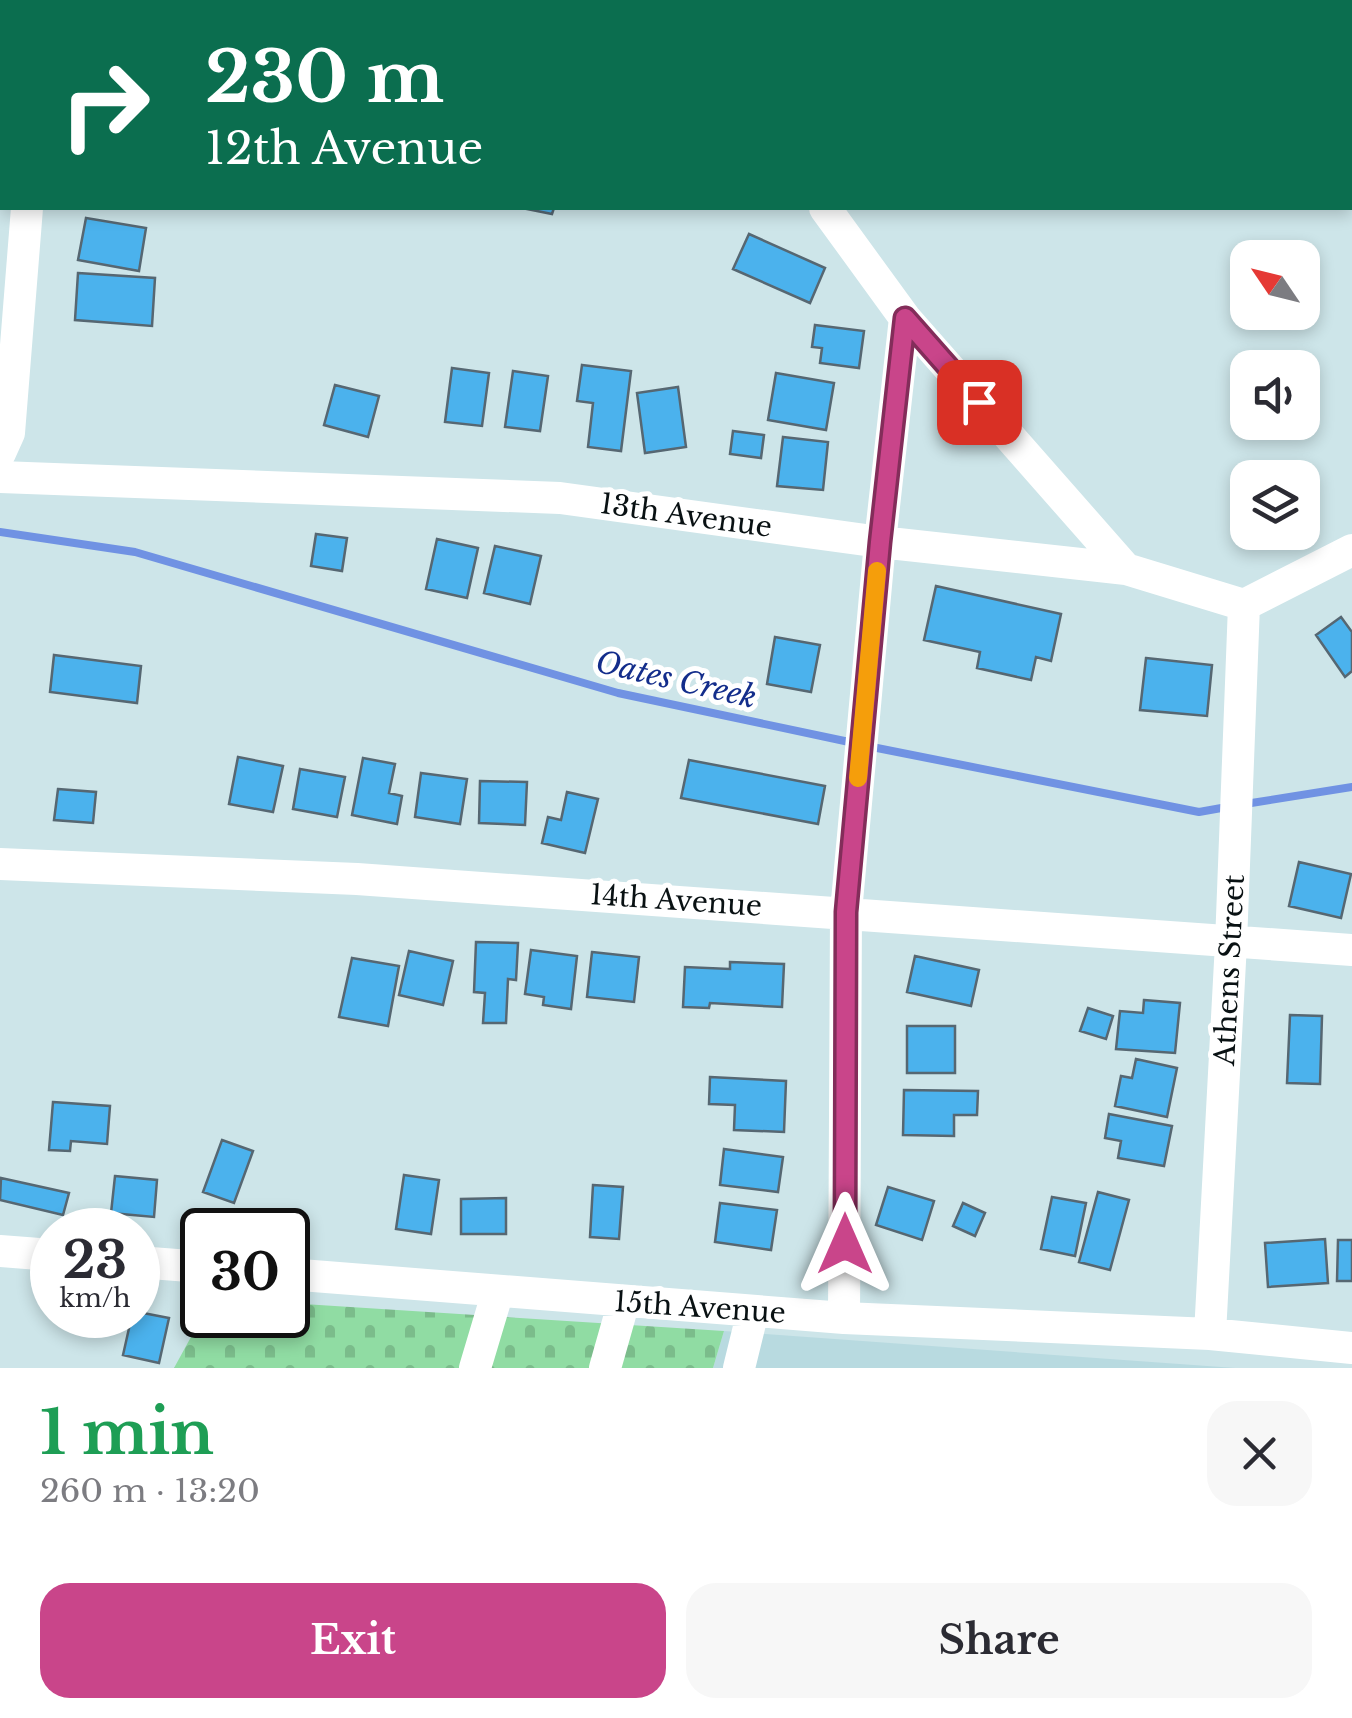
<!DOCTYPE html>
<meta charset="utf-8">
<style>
:root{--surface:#fff;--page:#f7f7f7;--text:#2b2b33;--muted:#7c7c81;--accent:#c9458a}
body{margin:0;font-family:"Libre Baskerville",serif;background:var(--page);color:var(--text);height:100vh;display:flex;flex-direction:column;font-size:38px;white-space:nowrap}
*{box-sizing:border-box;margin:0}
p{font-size:32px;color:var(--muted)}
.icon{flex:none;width:55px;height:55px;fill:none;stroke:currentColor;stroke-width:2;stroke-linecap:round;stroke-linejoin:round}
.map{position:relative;height:1368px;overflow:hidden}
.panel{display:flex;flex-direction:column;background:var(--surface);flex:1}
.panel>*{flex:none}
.banner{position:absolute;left:0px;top:0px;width:1352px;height:210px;box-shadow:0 5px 15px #0003;background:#0b6e4f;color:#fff;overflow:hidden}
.needle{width:65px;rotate:305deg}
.buttons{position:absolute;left:1230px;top:240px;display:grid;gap:20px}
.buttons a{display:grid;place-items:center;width:90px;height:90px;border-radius:20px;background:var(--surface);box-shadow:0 5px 15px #0003;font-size:50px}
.speed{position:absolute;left:30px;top:1208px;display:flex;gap:20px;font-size:50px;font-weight:700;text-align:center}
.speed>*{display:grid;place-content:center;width:130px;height:130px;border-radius:50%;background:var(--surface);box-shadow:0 5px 15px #0003;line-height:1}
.speed small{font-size:25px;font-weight:400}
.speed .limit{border:5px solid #111;border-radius:15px;background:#fff;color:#111}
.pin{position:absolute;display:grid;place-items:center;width:85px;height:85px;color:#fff;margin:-42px;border-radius:20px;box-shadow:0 5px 15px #0006}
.me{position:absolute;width:110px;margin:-55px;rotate:0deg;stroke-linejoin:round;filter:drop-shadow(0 0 8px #0008)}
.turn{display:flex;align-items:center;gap:35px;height:210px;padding:0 40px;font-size:45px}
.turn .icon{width:130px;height:130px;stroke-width:2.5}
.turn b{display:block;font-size:70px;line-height:85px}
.round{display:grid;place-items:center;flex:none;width:105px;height:105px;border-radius:30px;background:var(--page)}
.headline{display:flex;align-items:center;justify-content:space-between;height:170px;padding:0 40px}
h1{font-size:60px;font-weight:700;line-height:75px;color:#1e9e55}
.primary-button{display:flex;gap:20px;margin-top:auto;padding:20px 40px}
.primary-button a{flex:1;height:115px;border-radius:30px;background:var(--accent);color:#fff;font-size:40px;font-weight:700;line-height:115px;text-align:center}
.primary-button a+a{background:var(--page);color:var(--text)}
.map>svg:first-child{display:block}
.built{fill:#b8dae0}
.cemetery{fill:url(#cemetery-stones)}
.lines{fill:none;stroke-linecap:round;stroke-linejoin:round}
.stream{stroke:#7092e3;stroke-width:8}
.building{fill:#4bb2ed;stroke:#566772;stroke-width:2.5}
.minor{stroke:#fff;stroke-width:32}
.route-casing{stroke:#832d5a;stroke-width:25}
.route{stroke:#c9458a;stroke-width:18}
.slow{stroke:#f59e0b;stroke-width:18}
.labels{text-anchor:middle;stroke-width:10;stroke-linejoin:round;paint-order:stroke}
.street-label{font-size:28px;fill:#091113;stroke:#fff}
.water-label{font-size:30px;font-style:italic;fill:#132d8b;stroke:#fff}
</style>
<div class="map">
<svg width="1352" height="1368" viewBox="0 0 1352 1368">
<defs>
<pattern id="cemetery-stones" width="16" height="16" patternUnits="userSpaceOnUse" patternTransform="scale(2.5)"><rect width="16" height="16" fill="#90dca3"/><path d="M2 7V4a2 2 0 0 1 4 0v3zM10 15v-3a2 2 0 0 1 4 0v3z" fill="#7bbc8b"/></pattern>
</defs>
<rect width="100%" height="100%" fill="#cde5e9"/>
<!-- built -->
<path class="built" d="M724 1331 1235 1368H713Z"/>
<!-- cemetery -->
<path class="cemetery" d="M288 1303 724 1331 713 1368H174L203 1315H288Z"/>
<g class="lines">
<!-- stream -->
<path class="stream" d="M0 532 135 552 618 693 854 743
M867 746 1199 812 1227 807
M1245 804 1352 787"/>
</g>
<!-- building -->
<path class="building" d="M522 208H554L552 214Z
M86 218 146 228 139 271 78 260Z
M749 234 825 268 810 303 733 269Z
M78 273 155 278 152 326 75 320Z
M815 325 864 331 859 368 820 363 822 348 812 347Z
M582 365 631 371 621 451 588 447 593 403 577 401Z
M452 368 489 373 482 426 445 422Z
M513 371 548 376 540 431 505 427Z
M776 373 834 383 826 430 768 420Z
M335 385 379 396 368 437 324 425Z
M678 387 686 447 645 453 637 393Z
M733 431 764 435 761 458 730 454Z
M783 437 828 442 823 490 777 486Z
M316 534 347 538 342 571 311 566Z
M437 539 478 548 467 598 426 589Z
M495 546 541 556 530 604 484 593Z
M936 586 1061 614 1051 661 1036 657 1031 680 977 668 980 652 924 640Z
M1341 617 1352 632V671L1345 677 1316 635Z
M775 637 820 645 811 692 767 684Z
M54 655 141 666 137 703 50 692Z
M1146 658 1212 665 1207 716 1140 710Z
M238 757 283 766 273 812 229 804Z
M363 758 395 764 389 793 402 796 397 824 352 815Z
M689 760 825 786 818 824 681 798Z
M300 769 345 777 337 817 293 809Z
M421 773 467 779 460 824 415 817Z
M480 781 527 782 525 825 479 823Z
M58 789 96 792 93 823 54 820Z
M567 792 598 799 585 853 542 843 548 817 561 820Z
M1299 862 1351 874 1341 918 1289 906Z
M476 942 518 943 516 980 508 979 506 1023H483L485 993 474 992Z
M531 950 577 956 571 1009 543 1005 544 997 525 994Z
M409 951 453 961 443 1005 399 995Z
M592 952 639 957 634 1002 587 997Z
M915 956 979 970 971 1006 907 992Z
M352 958 399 966 388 1026 339 1017Z
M730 962 784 964 782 1007 710 1003 709 1008 683 1007 685 967 730 969Z
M1144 1000 1180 1003 1175 1053 1116 1049 1120 1011 1143 1013Z
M1088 1008 1113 1016 1106 1039 1080 1031Z
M1290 1015 1322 1016 1320 1084 1287 1083Z
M907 1026H955V1073H907Z
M1136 1059 1177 1068 1167 1117 1115 1106 1121 1076 1132 1078Z
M710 1077 786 1081 784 1132 734 1130 735 1105 709 1104Z
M904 1090 978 1091 977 1115H954V1136L903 1135Z
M53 1102 110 1106 107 1144 71 1141 70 1151 49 1150Z
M1109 1114 1172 1126 1164 1166 1118 1158 1121 1141 1105 1138Z
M222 1140 253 1151 234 1203 203 1192Z
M724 1149 783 1157 778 1192 720 1185Z
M404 1175 439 1180 431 1234 396 1229Z
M115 1176 157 1180 154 1217 111 1213Z
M1 1178 69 1193 63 1215 0 1200Z
M593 1185 623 1187 619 1239 590 1237Z
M888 1187 934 1201 922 1240 876 1225Z
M1098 1192 1129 1200 1110 1270 1079 1262Z
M1052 1197 1086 1203 1075 1256 1041 1249Z
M506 1198V1234H461V1199Z
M720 1203 777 1210 771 1250 715 1242Z
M963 1203 985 1213 975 1236 953 1226Z
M1325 1239 1328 1283 1268 1287 1265 1243Z
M1338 1240H1352V1281H1337Z
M138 1312 169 1318 159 1363 123 1355 132 1315H138Z"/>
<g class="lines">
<!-- minor -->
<path class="minor" d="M43 2V0
M0 49 2 11
M825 208 905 318 1126 569
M0 453 9 433 27 208
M0 477 560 498 880 542 1126 569 1244 605 1352 550
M0 864 357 879 1352 950
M0 1251 52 1255
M138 1262 202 1267
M288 1274 844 1318 1210 1334 1352 1348
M844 1318 846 912 880 542 905 318
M1210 1334 1231 943 1244 605
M475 1368 498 1291
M605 1368 624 1301
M739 1368 753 1311"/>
</g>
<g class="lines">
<!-- route casing -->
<g class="route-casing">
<path id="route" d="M845 1244 846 912 880 542 905 318 979 402"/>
</g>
<!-- route -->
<use href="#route" class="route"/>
<!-- slow -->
<path class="slow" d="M858 778 877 571"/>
</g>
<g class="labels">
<!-- street labels -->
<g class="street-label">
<text transform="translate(686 515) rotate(8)" y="10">13th Avenue</text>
<text transform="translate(676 900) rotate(4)" y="10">14th Avenue</text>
<text transform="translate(1229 970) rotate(-87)" y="10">Athens Street</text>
<text transform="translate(700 1307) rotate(4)" y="10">15th Avenue</text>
</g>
<!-- water labels -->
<g class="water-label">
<text transform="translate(676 680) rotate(13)" y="10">Oates Creek</text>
</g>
</g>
</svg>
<div class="buttons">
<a><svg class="needle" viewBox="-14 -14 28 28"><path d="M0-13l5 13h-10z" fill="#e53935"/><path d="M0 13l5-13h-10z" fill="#7c7c81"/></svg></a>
<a><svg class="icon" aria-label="sound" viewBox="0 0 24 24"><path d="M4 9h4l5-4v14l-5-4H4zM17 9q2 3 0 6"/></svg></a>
<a><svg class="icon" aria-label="layers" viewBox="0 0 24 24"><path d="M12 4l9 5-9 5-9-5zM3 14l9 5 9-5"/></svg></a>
</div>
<div class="speed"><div>23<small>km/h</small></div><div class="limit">30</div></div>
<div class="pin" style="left:979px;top:402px;background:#d93025"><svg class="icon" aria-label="arrive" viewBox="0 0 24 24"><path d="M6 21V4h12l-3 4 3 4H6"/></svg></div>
<svg class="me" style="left:845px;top:1244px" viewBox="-20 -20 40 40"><path d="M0-17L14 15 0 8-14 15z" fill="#c9458a" stroke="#fff" stroke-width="4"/></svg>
<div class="banner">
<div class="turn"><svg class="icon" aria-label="right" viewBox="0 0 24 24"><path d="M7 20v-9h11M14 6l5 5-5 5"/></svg><div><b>230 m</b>12th Avenue</div></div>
</div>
</div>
<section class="panel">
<div class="headline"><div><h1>1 min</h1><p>260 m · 13:20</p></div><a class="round"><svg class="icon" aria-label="close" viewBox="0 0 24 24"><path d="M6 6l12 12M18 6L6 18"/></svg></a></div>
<div class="primary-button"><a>Exit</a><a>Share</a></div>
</section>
